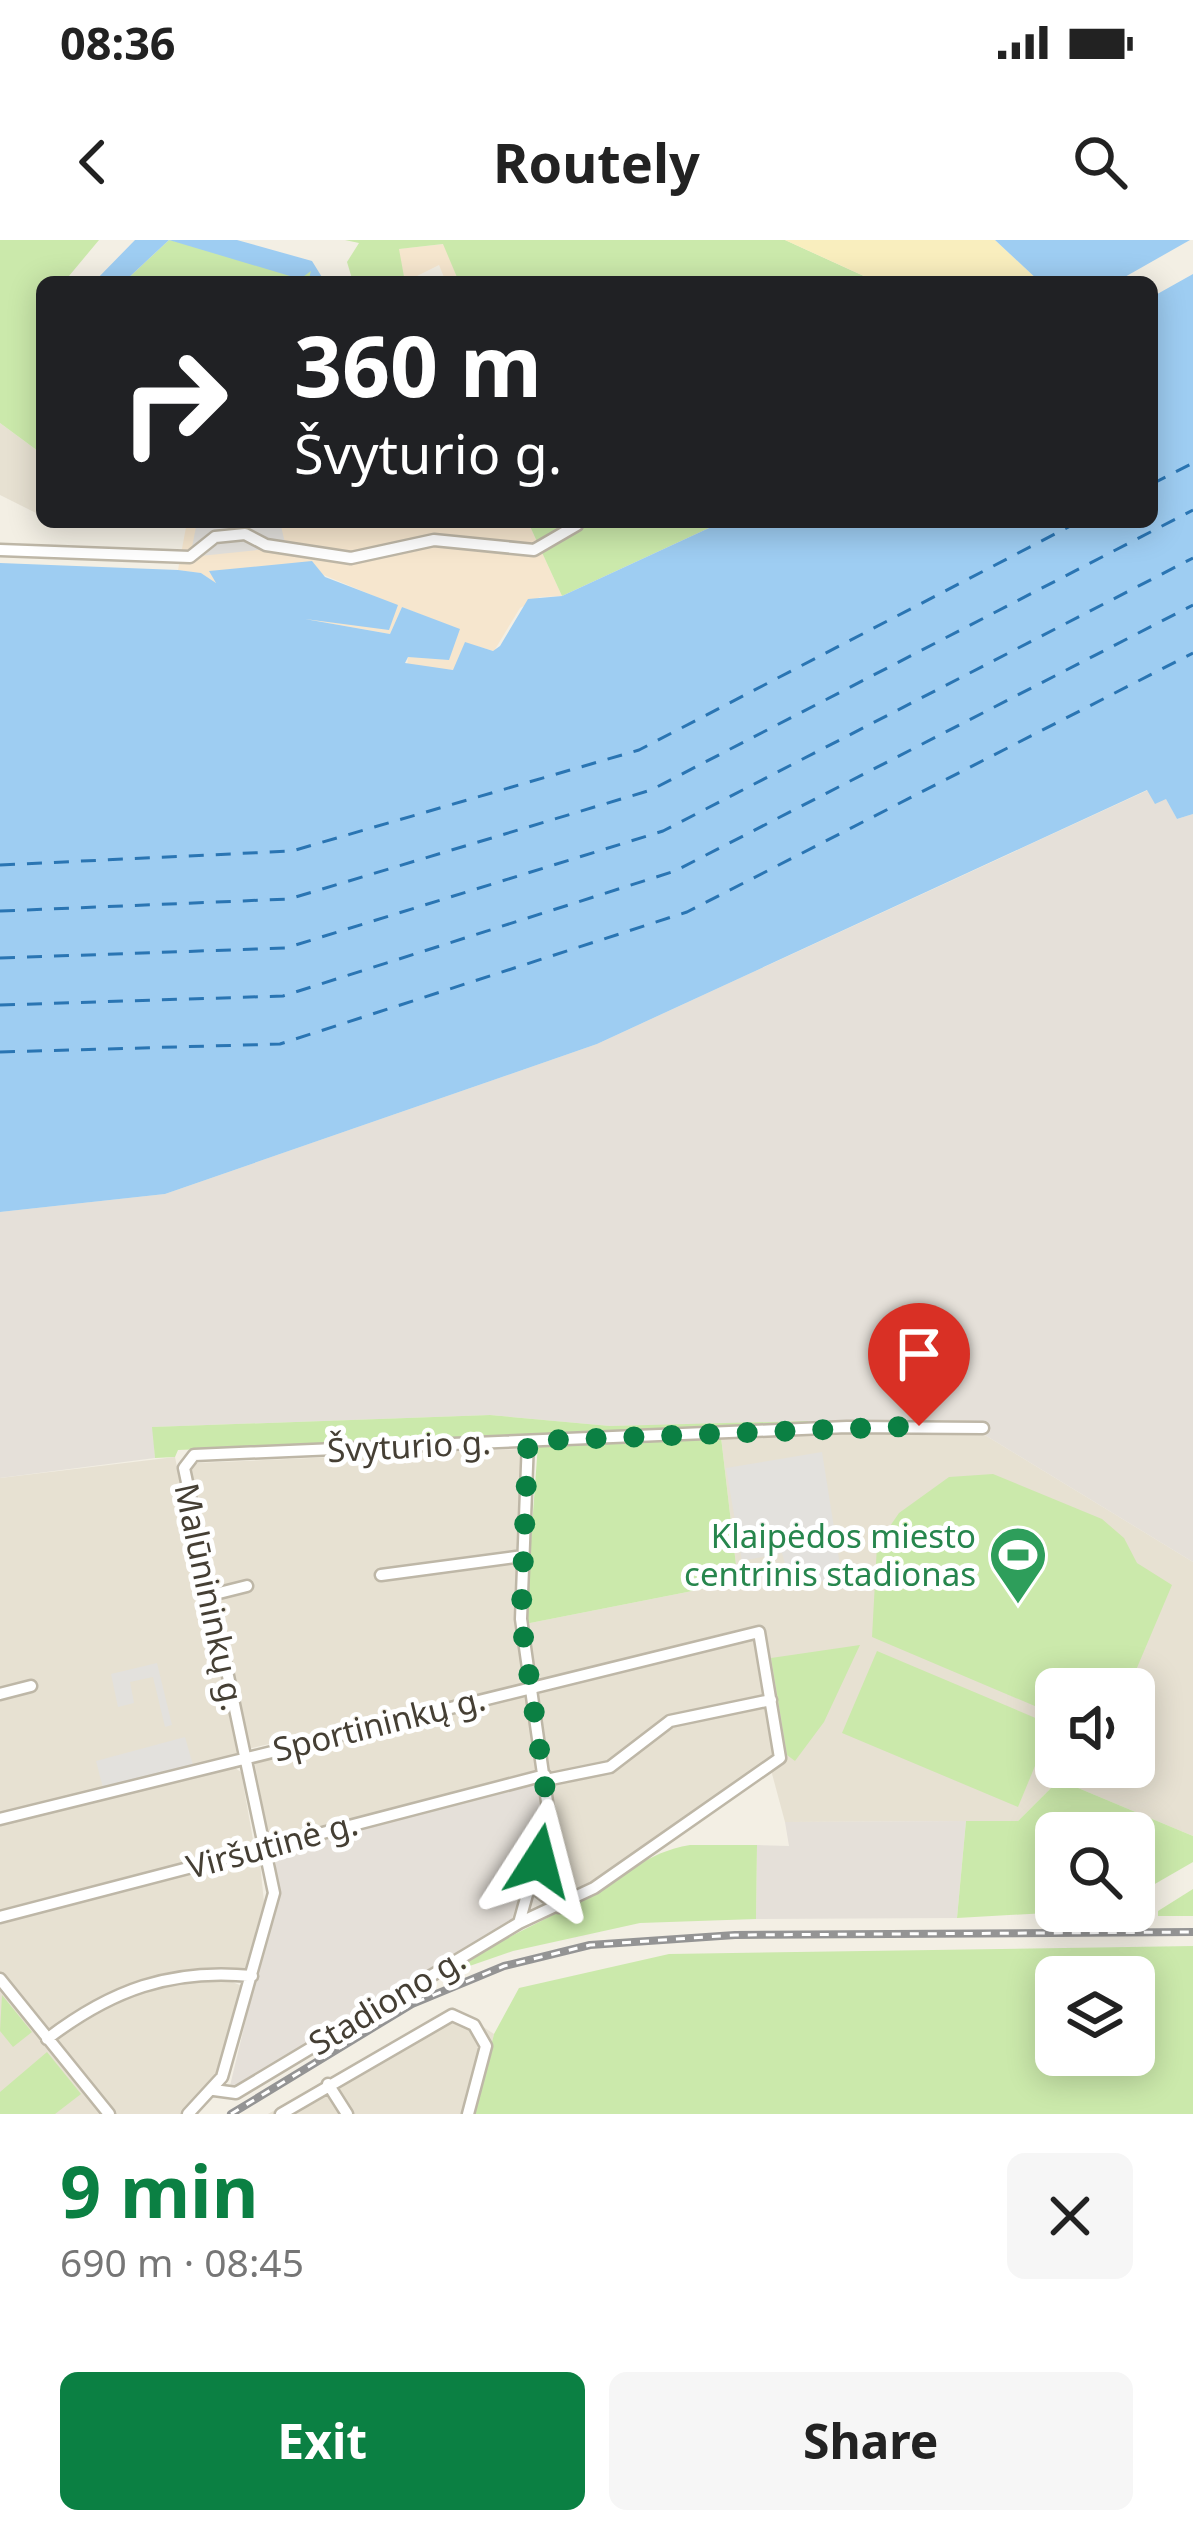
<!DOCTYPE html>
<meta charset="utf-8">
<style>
:root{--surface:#fff;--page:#f6f6f6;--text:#222;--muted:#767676;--accent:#0b8043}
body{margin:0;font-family:"Noto Sans",sans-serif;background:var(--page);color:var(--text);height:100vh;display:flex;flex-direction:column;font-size:45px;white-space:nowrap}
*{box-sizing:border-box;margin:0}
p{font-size:39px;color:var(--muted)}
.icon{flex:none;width:66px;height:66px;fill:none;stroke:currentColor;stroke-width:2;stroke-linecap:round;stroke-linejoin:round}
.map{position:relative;height:1874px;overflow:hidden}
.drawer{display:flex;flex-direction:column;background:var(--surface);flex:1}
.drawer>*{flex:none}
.hud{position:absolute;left:36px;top:36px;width:1122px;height:252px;border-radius:18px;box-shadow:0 6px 30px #0003;background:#202124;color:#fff;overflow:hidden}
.tools{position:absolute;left:1035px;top:1428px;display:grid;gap:24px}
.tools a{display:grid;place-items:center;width:120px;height:120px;border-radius:18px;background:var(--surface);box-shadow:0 6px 30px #0003;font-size:60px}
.pin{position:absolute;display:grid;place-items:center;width:102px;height:102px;color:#fff;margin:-123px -51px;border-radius:50% 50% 50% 0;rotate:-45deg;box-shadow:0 0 12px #0007}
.pin .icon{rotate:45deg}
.me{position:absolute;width:132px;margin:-66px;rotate:9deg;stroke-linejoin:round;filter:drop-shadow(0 0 9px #0008)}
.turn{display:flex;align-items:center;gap:42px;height:252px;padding:0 60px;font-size:54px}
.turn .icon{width:156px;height:156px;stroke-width:2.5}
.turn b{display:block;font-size:84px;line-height:102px}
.round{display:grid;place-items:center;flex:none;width:126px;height:126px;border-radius:18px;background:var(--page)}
.overview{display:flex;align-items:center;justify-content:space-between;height:204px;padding:0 60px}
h1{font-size:72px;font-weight:700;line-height:90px;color:var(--accent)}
.primary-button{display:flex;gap:24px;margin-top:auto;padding:24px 60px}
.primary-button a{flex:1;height:138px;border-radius:18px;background:var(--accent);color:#fff;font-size:48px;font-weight:700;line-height:138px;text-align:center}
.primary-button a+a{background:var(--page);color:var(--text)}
.status{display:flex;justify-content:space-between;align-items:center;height:84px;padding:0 60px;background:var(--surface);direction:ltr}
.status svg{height:33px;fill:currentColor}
header{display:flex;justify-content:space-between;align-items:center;height:156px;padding:0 60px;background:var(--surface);font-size:54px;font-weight:700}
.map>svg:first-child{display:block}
.residential{fill:#e7e1d2;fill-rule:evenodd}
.commercial{fill:#f6e6ce}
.industrial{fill:#e5e0d9}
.green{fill:#cbe9ab;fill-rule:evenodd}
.sand{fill:#f9eebe}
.parking{fill:#e3e1dd}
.water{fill:#9ecdf2}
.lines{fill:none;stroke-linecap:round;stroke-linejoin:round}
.ferry{stroke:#2a75b3;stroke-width:3;stroke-dasharray:15 12;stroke-linecap:butt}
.minor-casing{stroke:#beb7a7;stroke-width:15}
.minor{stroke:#fff;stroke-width:10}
.rail-casing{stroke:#949494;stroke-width:8}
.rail{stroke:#fff;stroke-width:3;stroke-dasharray:9;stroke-linecap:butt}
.route{stroke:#0b8043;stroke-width:21;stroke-dasharray:0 37.8}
.labels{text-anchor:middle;stroke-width:10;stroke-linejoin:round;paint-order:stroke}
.street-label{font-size:33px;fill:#453f34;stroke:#fff}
.leisure-label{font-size:33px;fill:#27864d;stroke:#fff;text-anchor:end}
</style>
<div class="status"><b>08:36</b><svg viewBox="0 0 49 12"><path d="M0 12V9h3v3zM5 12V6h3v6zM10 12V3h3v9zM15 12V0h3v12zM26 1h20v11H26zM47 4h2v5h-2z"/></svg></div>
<header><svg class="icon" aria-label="back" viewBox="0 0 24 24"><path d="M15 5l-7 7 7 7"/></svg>Routely<svg class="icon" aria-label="search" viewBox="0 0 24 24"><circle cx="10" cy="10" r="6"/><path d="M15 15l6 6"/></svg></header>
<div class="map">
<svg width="1193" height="1874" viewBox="0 0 1193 1874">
<rect width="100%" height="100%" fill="#f3efe4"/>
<!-- residential -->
<path class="residential" d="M0 183 42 214V276L0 255Z
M972 1180 980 1192 1193 1322V1596L1071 1545 1051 1548 1018 1581 785 1582 771 1530 783 1519 761 1385 534 1442 525 1384 738 1342 721 1197 807 1193 808 1181ZM1056 1449H1134V1527H1056Z
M521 1209 518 1389 525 1444 248 1509 189 1233 195 1223Z
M175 1217 237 1514 0 1574V1238Z
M755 1397 768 1456 668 1479 608 1522 550 1534 538 1450Z
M522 1456 528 1460 536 1534 269 1598 254 1520Z
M766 1464 774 1517 559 1663 536 1643 553 1587V1545L615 1527 672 1485Z
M232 1526 241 1532 254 1605 0 1674V1583Z
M259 1613 264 1662 244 1732 194 1730 104 1754 49 1791 0 1734V1680Z
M223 1738 242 1746 219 1834 181 1874H0V1749L46 1806 113 1762 190 1740Z
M453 1767 494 1794 474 1874H268Z"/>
<!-- commercial -->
<path class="commercial" d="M444 4 459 42H446L439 25 405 42 398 9Z
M187 282H528L562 356 540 357 520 368 494 411 465 403 454 430 407 426 408 417 459 390 402 367 390 394 305 379 398 366 319 333 241 329 229 331 216 343 201 333 178 330Z"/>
<!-- industrial -->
<path class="industrial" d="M1148 550 1166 558 1177 579 1193 574V1322L980 1192 971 1180 610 1186 490 1175 153 1187 155 1218 0 1238V972L165 954 597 804Z
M537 1543 542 1584 511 1682 229 1850 277 1650 275 1610Z
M966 1581 957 1678 756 1679 757 1605 789 1606 785 1582Z"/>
<!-- green -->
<path class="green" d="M0 0H99L64 42H42V214L0 183Z
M169 0 312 31 313 35 308 42H124Z
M345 0H785L877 42H459L443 4 399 9 405 42H353L347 22 359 3Z
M528 282H722L562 356Z
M490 1175 610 1186 808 1181 807 1186 178 1210 175 1217 155 1218 152 1187Z
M721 1197 738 1342 525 1384 538 1204Z
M993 1234 1102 1279 1124 1298 1137 1323 1172 1345 1128 1449H1056V1475L872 1397 877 1305 899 1273 949 1237Z
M860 1405 824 1482 795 1521 787 1515 771 1418Z
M877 1411 1052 1485 1018 1567 842 1493Z
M1071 1545 1193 1596V1622L1134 1656V1593H1056V1671H1082L957 1678 966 1581H1018L1051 1548Z
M690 1605H757L756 1679 640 1683 513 1711 432 1739C482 1710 532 1686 582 1660 621 1639 646 1612 690 1605Z
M1193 1649V1676H1158V1671Z
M1193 1706V1874H474L494 1794 519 1748 669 1714ZM1056 1737H1134V1815H1056Z
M2 1755 32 1792 13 1807 0 1791Z
M47 1812 81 1854 55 1874H0V1852Z"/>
<!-- sand -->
<path class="sand" d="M785 0H995L1040 42H877Z"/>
<!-- parking -->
<path class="parking" d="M197 282H280L286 307 190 317Z
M822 1212 842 1338 791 1346 782 1313 742 1321 726 1228Z
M157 1423 172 1485 165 1487 153 1437 130 1442 134 1463 118 1467 111 1434Z
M185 1497 193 1525 103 1548 96 1521Z"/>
<!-- water -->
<path class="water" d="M135 0H237L312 21 325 42H308L311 31 300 39 169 0 124 42H94Z
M995 0H1190L1116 42H1040Z
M1193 34V574L1177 579 1166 559 1155 564 1147 550 597 804 165 954 0 972V323L178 330 201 333 216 343 209 331 312 321 325 337 398 365 389 390 305 379 390 394 402 367 460 389 449 420 408 417 405 423 453 430 465 402 493 411 500 406 528 359 562 356 722 282H1152V57Z"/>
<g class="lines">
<!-- ferry -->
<path class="ferry" d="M1152 244 1193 223
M0 625 292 611 639 510 1078 282
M0 671 289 659 651 550 1193 270
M0 718 286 708 663 591 1193 318
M0 765 283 756 675 631 1193 365
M0 812 280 804 687 672 1193 413"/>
<!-- minor casing -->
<g class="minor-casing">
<path id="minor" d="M0 310 190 317 215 297 245 294 266 305 351 318 434 300 534 310 577 285
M381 1335 523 1316
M211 1355 247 1346
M0 1454 31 1446
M546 1540 610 1527 670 1481 771 1460
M0 1579 759 1392 780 1518 594 1648 519 1683 236 1853 214 1850
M531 1645 559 1667
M0 1677 545 1535
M519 1683 549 1576 521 1379 528 1201
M0 1739 109 1874
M47 1799C111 1750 171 1728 252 1736
M328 1844 347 1874
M188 1874 222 1837 274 1653 184 1228 194 1215 847 1187 983 1188
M281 1874 452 1775 474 1785 486 1806 468 1874"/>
</g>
<!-- minor -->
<use href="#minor" class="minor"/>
<!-- rail casing -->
<g class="rail-casing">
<path id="rail" d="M231 1874 412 1764 504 1726 590 1705 735 1695 1193 1692"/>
</g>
<!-- rail -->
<use href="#rail" class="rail"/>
</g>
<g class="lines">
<!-- route -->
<path class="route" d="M539 1621 549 1576 521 1379 528 1201 919 1186"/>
</g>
<!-- icons -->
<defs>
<g id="stadium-pin" transform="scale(3)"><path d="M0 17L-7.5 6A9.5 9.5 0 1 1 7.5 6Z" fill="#2e9e5b" stroke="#fff"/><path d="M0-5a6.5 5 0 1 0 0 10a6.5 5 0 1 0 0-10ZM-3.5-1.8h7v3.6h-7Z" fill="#fff"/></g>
</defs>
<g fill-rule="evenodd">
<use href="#stadium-pin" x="1018" y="1315"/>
</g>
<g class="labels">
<!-- street labels -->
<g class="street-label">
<text transform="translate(409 1206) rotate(-3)" y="12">Švyturio g.</text>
<text transform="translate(210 1357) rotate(78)" y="12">Malūnininkų g.</text>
<text transform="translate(379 1484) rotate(-14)" y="12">Sportininkų g.</text>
<text transform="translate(272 1605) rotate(-15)" y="12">Viršutinė g.</text>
<text transform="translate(387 1761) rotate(-31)" y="12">Stadiono g.</text>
</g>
<!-- leisure labels -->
<g class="leisure-label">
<text x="976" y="1308">Klaipėdos miesto<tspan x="976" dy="38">centrinis stadionas</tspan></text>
</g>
</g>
</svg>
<div class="tools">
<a><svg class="icon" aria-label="sound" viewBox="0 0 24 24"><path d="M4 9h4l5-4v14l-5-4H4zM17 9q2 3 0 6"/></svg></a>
<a><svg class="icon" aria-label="search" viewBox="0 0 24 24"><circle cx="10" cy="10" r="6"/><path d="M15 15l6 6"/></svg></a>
<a><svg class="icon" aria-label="layers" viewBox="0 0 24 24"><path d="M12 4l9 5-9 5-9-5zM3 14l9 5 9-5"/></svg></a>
</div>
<div class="pin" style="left:919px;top:1186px;background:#d93025"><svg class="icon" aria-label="arrive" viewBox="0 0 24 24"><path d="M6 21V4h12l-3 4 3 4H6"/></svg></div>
<svg class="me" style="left:539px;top:1621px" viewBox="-20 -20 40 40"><path d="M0-17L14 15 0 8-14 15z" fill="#0b8043" stroke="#fff" stroke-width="4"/></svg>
<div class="hud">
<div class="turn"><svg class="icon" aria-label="right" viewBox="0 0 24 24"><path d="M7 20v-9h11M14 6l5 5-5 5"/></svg><div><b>360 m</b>Švyturio g.</div></div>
</div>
</div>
<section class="drawer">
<div class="overview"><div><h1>9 min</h1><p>690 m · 08:45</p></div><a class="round"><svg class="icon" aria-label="close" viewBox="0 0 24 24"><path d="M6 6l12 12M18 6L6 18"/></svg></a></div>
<div class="primary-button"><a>Exit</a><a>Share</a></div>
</section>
